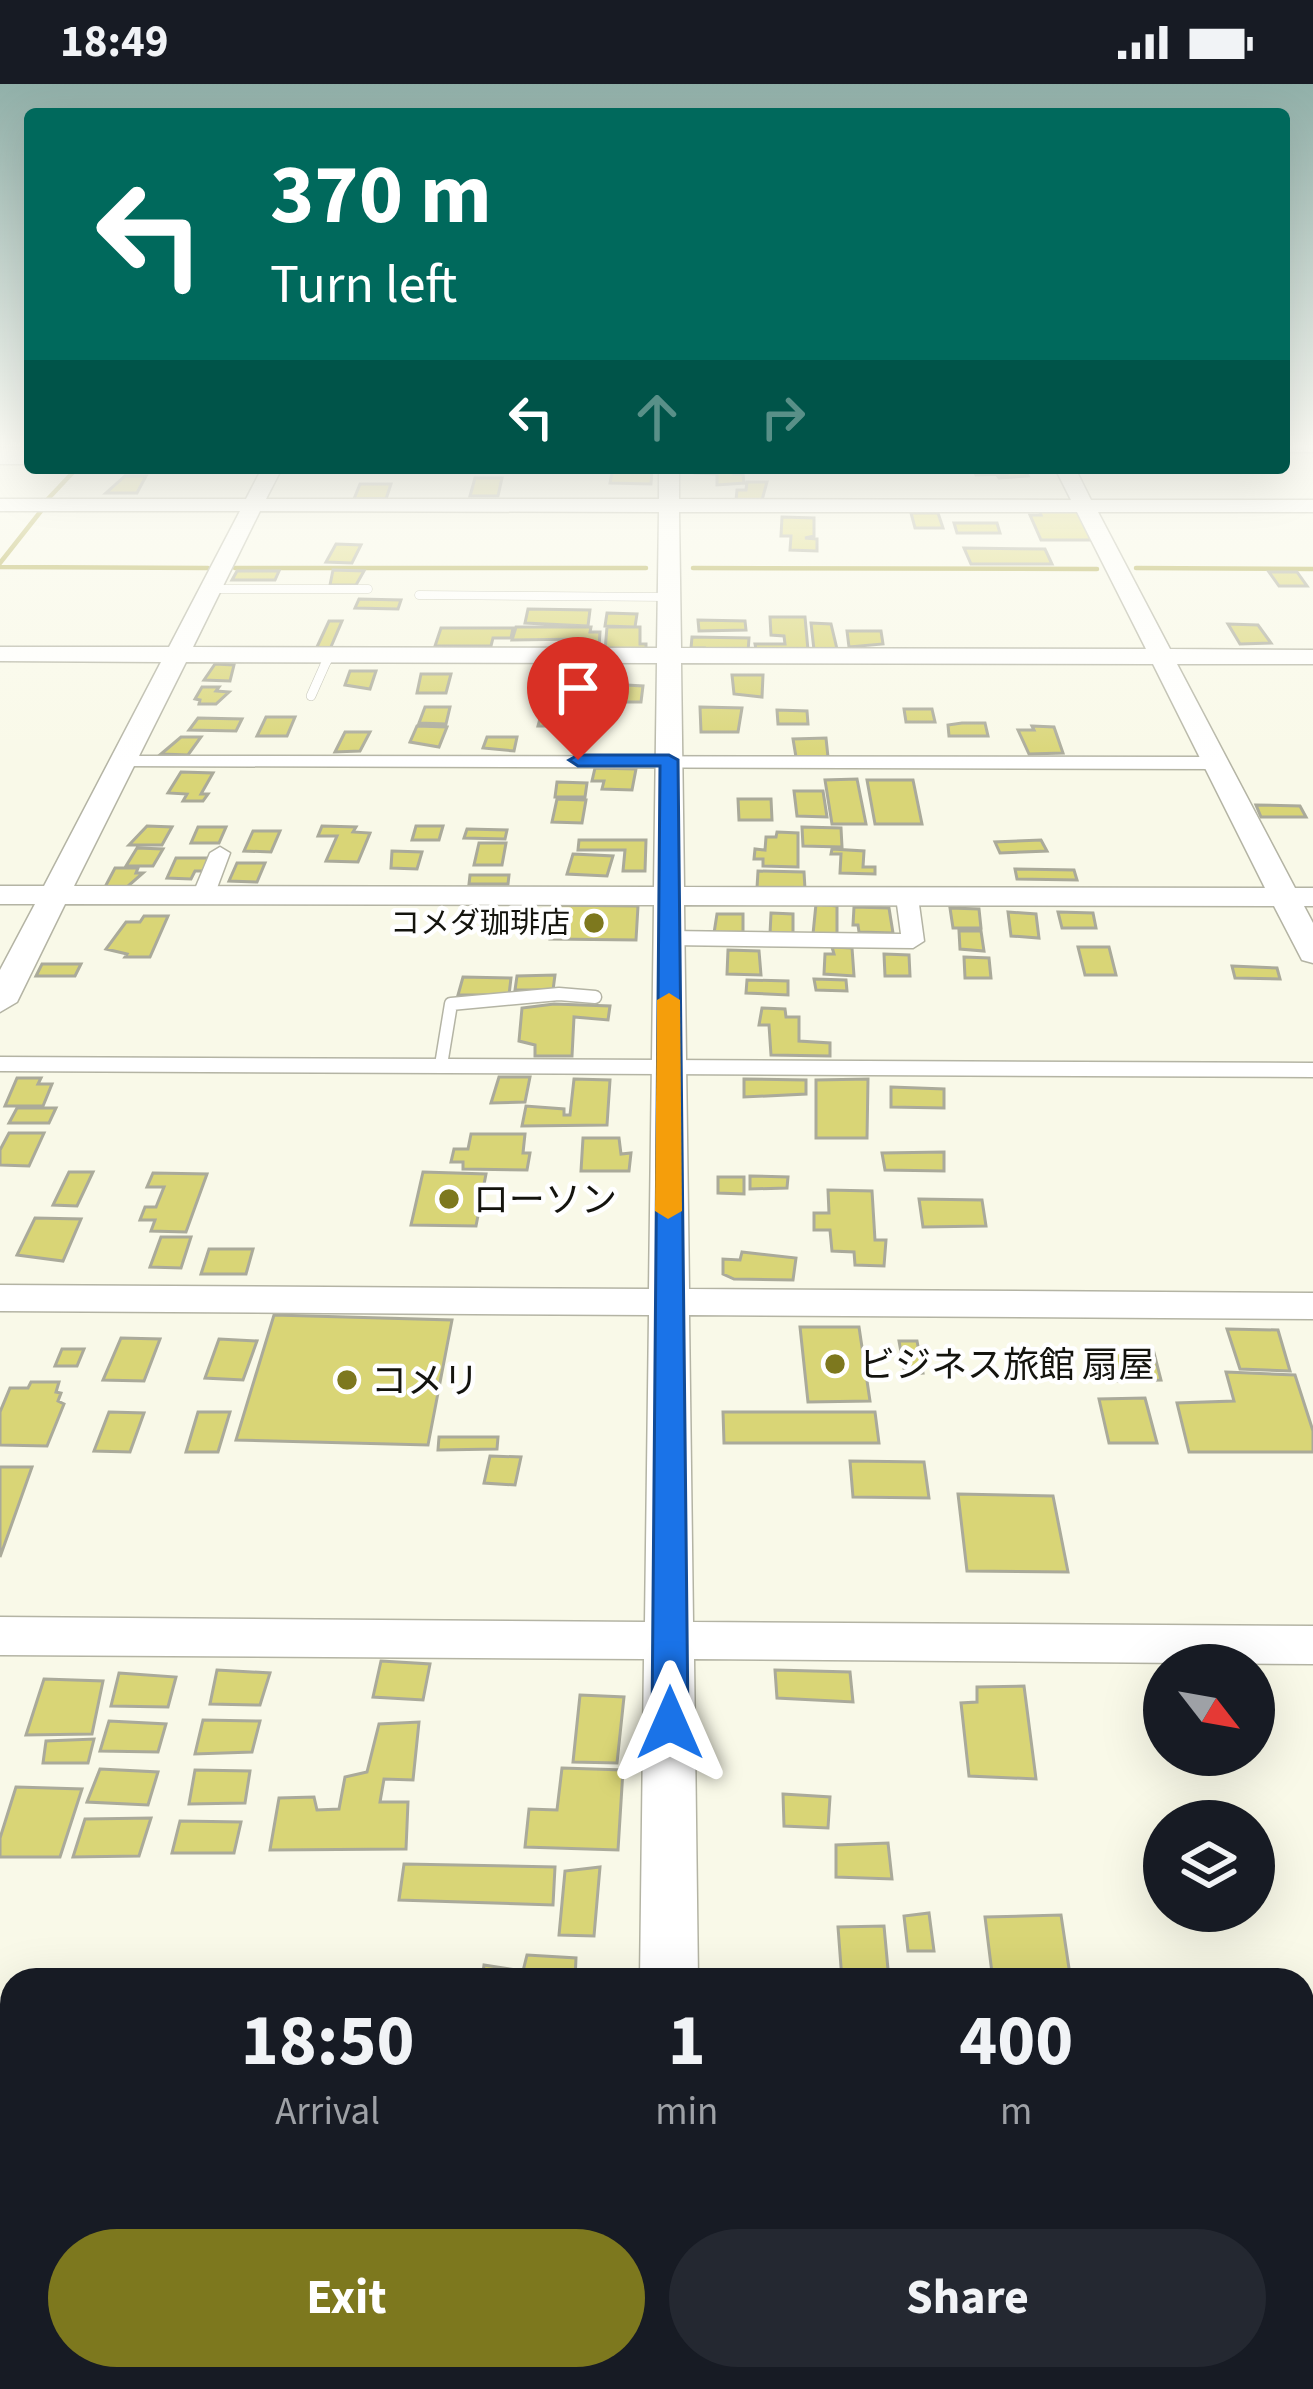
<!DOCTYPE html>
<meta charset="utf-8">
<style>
:root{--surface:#171b24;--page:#242831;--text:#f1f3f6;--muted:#9ea1a6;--accent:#7d781e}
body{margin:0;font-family:"Source Sans 3","Noto Sans JP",sans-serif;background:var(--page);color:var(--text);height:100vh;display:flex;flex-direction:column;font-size:45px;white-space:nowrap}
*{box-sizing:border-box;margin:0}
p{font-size:39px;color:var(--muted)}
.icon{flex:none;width:66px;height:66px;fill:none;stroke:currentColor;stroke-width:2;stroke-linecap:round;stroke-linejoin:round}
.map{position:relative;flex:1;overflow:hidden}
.sheet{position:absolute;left:0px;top:1884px;width:1314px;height:423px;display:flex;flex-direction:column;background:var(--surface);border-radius:36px 36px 0 0;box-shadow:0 12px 48px #0002}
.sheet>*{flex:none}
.banner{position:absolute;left:24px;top:24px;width:1266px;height:366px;border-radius:12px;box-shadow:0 12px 48px #0002;background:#00695c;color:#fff;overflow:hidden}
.needle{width:78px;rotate:121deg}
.fabs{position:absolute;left:1143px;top:1560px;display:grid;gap:24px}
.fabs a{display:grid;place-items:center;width:132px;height:132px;border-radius:50%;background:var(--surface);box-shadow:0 12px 48px #0002;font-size:60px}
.pin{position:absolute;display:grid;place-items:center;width:102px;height:102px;color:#fff;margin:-123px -51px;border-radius:50% 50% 50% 0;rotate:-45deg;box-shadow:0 0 12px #0007}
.pin .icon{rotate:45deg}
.me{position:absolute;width:132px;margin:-66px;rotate:0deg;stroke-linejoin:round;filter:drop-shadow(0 0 9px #0008)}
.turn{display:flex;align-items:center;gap:42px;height:252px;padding:0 48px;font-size:54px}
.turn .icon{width:156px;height:156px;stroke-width:2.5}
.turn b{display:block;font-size:84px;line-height:102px}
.lanes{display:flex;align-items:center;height:114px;padding:0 48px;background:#0003;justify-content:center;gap:60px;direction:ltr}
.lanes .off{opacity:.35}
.eta{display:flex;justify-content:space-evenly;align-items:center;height:204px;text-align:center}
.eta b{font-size:72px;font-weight:700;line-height:84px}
.button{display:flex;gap:24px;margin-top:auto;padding:24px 48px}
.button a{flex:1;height:138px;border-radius:72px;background:var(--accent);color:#fff;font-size:48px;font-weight:700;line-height:138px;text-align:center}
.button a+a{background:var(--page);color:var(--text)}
.status{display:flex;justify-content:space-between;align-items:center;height:84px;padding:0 60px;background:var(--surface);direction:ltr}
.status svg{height:33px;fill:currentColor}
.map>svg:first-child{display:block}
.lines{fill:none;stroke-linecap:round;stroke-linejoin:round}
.stream{stroke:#afaa4b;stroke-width:4.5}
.building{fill:#d9d576;stroke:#aaaa9a;stroke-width:3}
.lane-far2-casing{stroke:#b4b4a4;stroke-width:9}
.lane-far1-casing{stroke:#b4b4a4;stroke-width:10}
.lane-casing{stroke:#b4b4a4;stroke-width:15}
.street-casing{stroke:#b4b4a4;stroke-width:3}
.secondary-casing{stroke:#b4b4a4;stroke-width:3}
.highway-casing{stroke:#b4b4a4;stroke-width:3}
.lane-far2{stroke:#fff;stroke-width:8}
.lane-far1{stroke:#fff;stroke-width:9}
.lane{stroke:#fff;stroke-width:12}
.street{fill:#fff;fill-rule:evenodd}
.secondary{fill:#fff;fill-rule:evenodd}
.highway{fill:#fff;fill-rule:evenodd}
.route{fill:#1a73e8;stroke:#114b97;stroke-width:3}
.slow{fill:#f59e0b}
.poi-dot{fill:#7d781e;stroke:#fff;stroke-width:4.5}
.labels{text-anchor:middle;stroke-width:9;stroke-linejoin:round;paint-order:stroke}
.far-poi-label{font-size:30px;fill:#14140e;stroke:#fff;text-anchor:end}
.poi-label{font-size:36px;fill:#14140e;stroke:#fff;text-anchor:start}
</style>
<div class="status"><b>18:49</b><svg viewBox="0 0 49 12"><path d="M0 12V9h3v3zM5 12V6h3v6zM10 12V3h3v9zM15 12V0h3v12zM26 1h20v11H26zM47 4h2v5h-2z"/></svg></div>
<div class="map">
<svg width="1313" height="2305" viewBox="0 0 1313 2305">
<rect width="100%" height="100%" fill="#f9f9e8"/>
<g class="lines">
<!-- stream -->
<path class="stream" d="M46 417 77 384
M0 479 41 427
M0 483 208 484
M235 484H646
M693 484 1097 485
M1136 484 1313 485"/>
</g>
<!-- building -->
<path class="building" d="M613 384H652L651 400 610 399Z
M695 384H734V390H743L744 399 717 401V390L695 389Z
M999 384H1029L1030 387H1025L1028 392 999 394 997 391 1009 390 976 391 973 385Z
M125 392H146L137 409H106Z
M475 394H502L498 412H470Z
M747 398H767L762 416H736L737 406H746Z
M360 400H391L386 415H354Z
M1039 426H1078L1091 456H1041L1030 431H1041Z
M911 429H938L943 444H915Z
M782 433 814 434V452L805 454 817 455V467L790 466 791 452H781Z
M954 439H997L1000 449H957Z
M336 460 361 461 352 479 326 478Z
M964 464 1045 465 1052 480H971Z
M333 486 364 487 356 501H330Z
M237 487H279L275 496H232Z
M1269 488H1297L1307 502H1279Z
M359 515 401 516 398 525 355 524Z
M528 525 590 526 588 542 525 539Z
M607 529 637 530 635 543 605 542Z
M770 533H805L808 566 756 565 755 560H785L784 552 771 551Z
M698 536 745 537 746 546 699 547Z
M329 537H342L330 565H316Z
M811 539 831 540 837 565 814 566Z
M1228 540 1258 541 1271 559 1240 560Z
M516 543H591L590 548H600L599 563H585V555L512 556Z
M607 543H640V560H646V567H605Z
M441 544H513L511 554H493L491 562H435Z
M847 547H881L883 560 849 563Z
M692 553 749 554 748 568 703 567 704 564H691Z
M215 580 234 581 230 597 204 596Z
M350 587H376L370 605 345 601Z
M421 590H451L446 609H417Z
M732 591H763L762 613 734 610Z
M626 601 643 602 641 618H615L617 607H624Z
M202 603H219L216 607 229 608 216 620H199L200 616 195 615Z
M425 623H450L446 640 419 639Z
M700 623 742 624 738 648H701Z
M543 624H568L566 642H538Z
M904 625H932L935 638H906Z
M777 626 807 627 808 640H778Z
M266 633H295L287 652H257Z
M198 634 242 635 236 647 189 646Z
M962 639H985L988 652H949L948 641Z
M417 642 447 643 439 663 410 658Z
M1032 642 1054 643 1063 669 1029 670 1018 646H1034Z
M345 648H370L360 667 335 668Z
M181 653H201L188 671 161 670Z
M487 653H517L514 667 483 664Z
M826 654 828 673H796L793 655Z
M595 684 636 685 632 706 602 705 604 697H592Z
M181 688 213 689 201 710H208L203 717H183L187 710 168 709Z
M857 695 866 740H832L825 696Z
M867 696H913L922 740H875Z
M557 698 587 699 585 713H555Z
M794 707H823L827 733 797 732Z
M557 715 586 716 582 739 552 738Z
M738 715H771L772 736H739Z
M1256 721 1300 722 1306 733H1261Z
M147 742 172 743 162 761H129Z
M322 742 356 743 353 748 370 749 358 778 326 777 337 752H318Z
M416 742H443L439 756H412Z
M198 743H226L219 759H191Z
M802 743 841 744 842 763 803 762Z
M467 745 507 746 505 755 464 754Z
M253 747H280L271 768 244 767Z
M777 748 798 749V783L763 782V775H754L755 765 765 766 766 753H776Z
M579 756H646L645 787H623L625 766H578Z
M1041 756 1047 767 1000 769 995 758Z
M479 759H506L502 781H474Z
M137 764 163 765 153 782H126Z
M832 765 864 767 863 783H875V790L840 789 841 770H831Z
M392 767 422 768 417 785 391 784Z
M573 770 613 772 607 792 567 790Z
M176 774H210L204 787H195L191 795 167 794Z
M237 779H265L257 798 229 797Z
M115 784H138L136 789H143L127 803H105Z
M1015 785 1074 786 1077 796 1017 795Z
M758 787 804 788 805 805 757 804Z
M470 791H509L508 800H469Z
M816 820 837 822V851L813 850Z
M554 821 638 822 636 856 550 855Z
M854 823 889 824 893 849 859 848 858 841H853Z
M950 824 979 825 981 844H953Z
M1008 828 1036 830 1039 854 1011 852Z
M1058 828 1093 829 1096 844H1062Z
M771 829 793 830V850H770Z
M717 830H743V850L714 849Z
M144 832H168L150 873H125L127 870 106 865 126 838H140Z
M959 847H981L984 867 960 865Z
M832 863 852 864 854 892 824 890 825 870H834Z
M1078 863H1109L1116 891H1085Z
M728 866 759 867 761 891 727 890Z
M884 870 909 871 910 892H885Z
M964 873 989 874 991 894H965Z
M42 880H81L75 892H36Z
M1232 882 1277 884 1280 895 1235 894Z
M555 891 553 906H515L517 892Z
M463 893 511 894 509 911H458Z
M814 895 846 896 847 907 816 906Z
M747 896 788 897V911L746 909Z
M554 920 610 922 608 936 574 933 572 972H535V961L519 957 522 924Z
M762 924 785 925 786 933H799V957L830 959V972L771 971 769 941H759Z
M499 993H530L525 1018 491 1019Z
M17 994H41L38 1000H52L43 1022H5Z
M574 995 610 996 607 1041 522 1042 526 1022 564 1025V1031H570Z
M744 995 806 996V1010L744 1013Z
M868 995 867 1054H816V996Z
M891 1003 944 1005V1024L891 1023Z
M17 1024H56L49 1039H9Z
M9 1049H44L29 1082 0 1081V1066Z
M471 1050H525L523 1069H530L527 1086 463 1085V1078H451L454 1065H468Z
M583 1054H619L621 1070 631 1069 629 1087H581Z
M944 1068V1087L885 1086 882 1069Z
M69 1088H93L77 1122 53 1121Z
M423 1088 486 1090 476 1142 411 1141Z
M153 1089 207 1090 186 1148 151 1147 155 1136H140L145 1123H156L164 1103H147Z
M750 1092 788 1093 787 1104 750 1105Z
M718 1093H744V1110L718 1109Z
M828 1106 872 1107 875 1156H886L884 1182 855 1181 854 1168 832 1167 830 1146H814V1129H829Z
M919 1115 982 1116 986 1142 923 1143Z
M35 1134 81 1135 63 1177 17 1171Z
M161 1153H191L181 1184 150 1183Z
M209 1165H253L246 1190H201Z
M742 1168 796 1174 793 1196 734 1195 723 1190V1175L740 1176Z
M274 1231 452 1236 428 1361 236 1356Z
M800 1243H859L870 1317 808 1318Z
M1227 1245 1278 1246 1290 1287 1240 1285Z
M121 1254 160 1255 144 1297 103 1296Z
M219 1255 257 1257 243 1296 205 1294Z
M899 1257H917L923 1289 905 1290Z
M62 1265H84L77 1282H55Z
M1109 1265H1153L1161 1296 1118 1297Z
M1226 1288 1295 1291 1313 1347V1368H1189L1177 1319 1234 1317Z
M31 1298H59L56 1308 61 1309 58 1317 64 1320 47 1362 0 1361V1328L10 1304H28Z
M1145 1314 1157 1359H1109L1099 1315Z
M109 1328 144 1329 130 1368 94 1367Z
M198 1328H230L218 1368H186Z
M723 1328H875L879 1359H724Z
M439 1353H498L497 1365 438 1366Z
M490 1372 521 1373 515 1401 484 1399Z
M850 1377 924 1378 929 1414 853 1413Z
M0 1383H32L0 1473Z
M958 1410 1053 1412 1068 1488 967 1487Z
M381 1577 430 1580 423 1616 373 1613Z
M217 1586 270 1589 260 1621 210 1620Z
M775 1586 850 1588 853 1618 777 1614Z
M119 1589 176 1593 168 1623 111 1622Z
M44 1595 103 1597 92 1650 26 1651Z
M1024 1602 1036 1695 969 1692 961 1619 977 1618V1603Z
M580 1611 624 1613 617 1679 573 1678Z
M203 1636 260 1637 252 1668 195 1670Z
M109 1637 166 1640 158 1668 100 1667Z
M419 1638 413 1696 384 1695 380 1718H408L406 1765 270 1766 279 1714 314 1713 317 1726 339 1725 345 1693 367 1688 379 1640Z
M94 1655 88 1679H43L46 1657Z
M562 1684 623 1686 618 1766 525 1763 529 1725 557 1726Z
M100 1685 158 1688 148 1721 87 1718Z
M195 1686 250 1687 245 1719 189 1720Z
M16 1703 82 1705 60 1773H0V1754Z
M783 1710 830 1713 828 1744 784 1742Z
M151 1734 139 1772 73 1773 85 1735Z
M180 1737 241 1738 234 1769H172Z
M888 1759 892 1795 836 1793V1761Z
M404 1780 555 1783 553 1821 399 1816Z
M600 1783 594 1852 559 1851 565 1787Z
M929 1829 934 1867H908L904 1832Z
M1061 1831 1070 1891 992 1889 985 1833Z
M884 1842 889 1896H842L838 1843Z
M527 1871 576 1874 575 1896H482L484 1881 523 1887Z"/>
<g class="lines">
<!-- lane-far2 casing -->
<g class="lane-far2-casing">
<path id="lane-far2" d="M211 505H368
M419 511 669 513
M326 579 330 571"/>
</g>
<!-- lane-far1 casing -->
<g class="lane-far1-casing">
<path id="lane-far1" d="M311 612 327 576"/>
</g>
<!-- lane casing -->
<g class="lane-casing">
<path id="lane" d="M441 981 451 920 559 910 595 913"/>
</g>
<!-- street casing -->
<g class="street-casing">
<path id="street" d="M124 672 1218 673 1227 679 1218 685 117 682 115 678Z
M220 763 230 769 214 812 210 816H196L192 812 210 769Z
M907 807 918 813 924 857 913 864 669 861 658 854 669 847 901 850 896 813Z
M0 973 1313 979V993L0 987Z"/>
</g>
<!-- secondary casing -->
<g class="secondary-casing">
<path id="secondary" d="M262 384H282L266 415H659V384H679V415L1071 416 1055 384H1075L1091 416H1313V428H1098L1170 565 1313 566V580H1177L1295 804H1313V822H1304L1313 839V879L1302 876 1274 822 684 821 689 1205 1313 1209V1235L689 1231 693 1538 1313 1542V1580L694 1575 698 1896H640L644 1575 0 1571V1533L645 1538 649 1231 0 1227V1201L649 1205 654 821 65 820 17 918 0 928V886L35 820H0V802H44L161 578 0 577V563H169L240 427H0V415H246ZM260 427 659 428 657 564 193 563ZM679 428H1077L1146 565 681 564ZM186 578 657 579 654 803 74 802ZM681 579 1153 580 1265 804 684 803Z
M0 2010H12V2068H0Z
M1302 2029H1313V2089H1302Z
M634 2295H702V2305H634Z"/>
</g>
<!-- highway casing -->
<g class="highway-casing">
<path id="highway" d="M1284 360H1313V368H1284Z
M0 364H30V380H0Z"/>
</g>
<!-- lane-far2 -->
<use href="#lane-far2" class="lane-far2"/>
<!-- lane-far1 -->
<use href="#lane-far1" class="lane-far1"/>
<!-- lane -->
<use href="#lane" class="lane"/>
<!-- street -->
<use href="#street" class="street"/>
<!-- secondary -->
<use href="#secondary" class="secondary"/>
<!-- highway -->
<use href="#highway" class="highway"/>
</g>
<!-- sky -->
<linearGradient id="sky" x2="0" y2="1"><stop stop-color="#91b0a9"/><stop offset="0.53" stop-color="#fcfcf5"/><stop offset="1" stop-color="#fcfcf5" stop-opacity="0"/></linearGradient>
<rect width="1313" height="682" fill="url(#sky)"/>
<!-- route -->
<path class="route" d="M669 671 678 676 688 1639 683 1649 670 1653 657 1649 652 1639 660 682H578L569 676 578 671Z"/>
<!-- slow -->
<path class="slow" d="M669 909 680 916 682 1127 668 1135 655 1127 657 916Z"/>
<!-- markers -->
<g class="poi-dot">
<circle cx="594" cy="839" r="12"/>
<circle cx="449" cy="1115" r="12"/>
<circle cx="835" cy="1280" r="12"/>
<circle cx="347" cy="1296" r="12"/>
</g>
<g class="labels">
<!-- far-poi labels -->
<g class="far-poi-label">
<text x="570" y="849">コメダ珈琲店</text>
</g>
<!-- poi labels -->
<g class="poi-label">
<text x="473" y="1128">ローソン</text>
<text x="859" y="1293">ビジネス旅館 扇屋</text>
<text x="371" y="1309">コメリ</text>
</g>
</g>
</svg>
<div class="fabs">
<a><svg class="needle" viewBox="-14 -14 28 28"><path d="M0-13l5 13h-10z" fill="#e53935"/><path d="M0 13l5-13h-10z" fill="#9ea1a6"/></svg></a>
<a><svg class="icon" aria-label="layers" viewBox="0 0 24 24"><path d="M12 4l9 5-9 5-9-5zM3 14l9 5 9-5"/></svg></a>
</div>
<div class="pin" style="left:578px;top:676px;background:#d93025"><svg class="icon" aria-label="arrive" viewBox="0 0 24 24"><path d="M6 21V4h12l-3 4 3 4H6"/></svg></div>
<svg class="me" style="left:670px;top:1639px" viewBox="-20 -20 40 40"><path d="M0-17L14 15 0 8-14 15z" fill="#1a73e8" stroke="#fff" stroke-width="4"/></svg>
<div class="banner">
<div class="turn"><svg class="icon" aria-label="left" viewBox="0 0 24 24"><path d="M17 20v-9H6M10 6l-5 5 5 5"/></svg><div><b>370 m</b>Turn left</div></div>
<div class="lanes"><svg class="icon" aria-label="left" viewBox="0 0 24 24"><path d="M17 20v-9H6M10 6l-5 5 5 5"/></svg><svg class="icon off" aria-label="ahead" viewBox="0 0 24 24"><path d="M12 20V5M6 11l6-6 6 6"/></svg><svg class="icon off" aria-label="right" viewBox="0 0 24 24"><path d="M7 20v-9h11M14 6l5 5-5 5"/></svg></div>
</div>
<section class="sheet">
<div class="eta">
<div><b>18:50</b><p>Arrival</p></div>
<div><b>1</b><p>min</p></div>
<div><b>400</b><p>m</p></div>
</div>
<div class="button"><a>Exit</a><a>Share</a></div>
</section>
</div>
